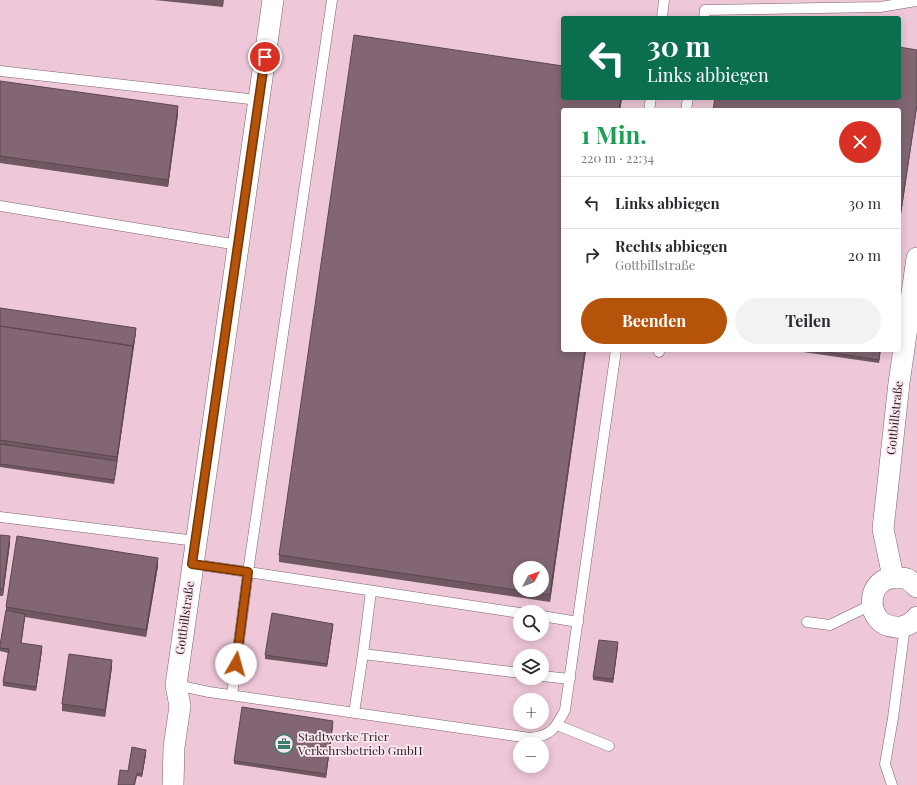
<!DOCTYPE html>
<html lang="de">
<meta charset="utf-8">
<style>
:root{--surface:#fff;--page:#f2f2f3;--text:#2b2b33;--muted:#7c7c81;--line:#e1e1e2;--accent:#b45309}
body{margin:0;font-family:"Playfair Display",serif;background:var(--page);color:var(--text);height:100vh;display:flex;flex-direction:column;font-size:15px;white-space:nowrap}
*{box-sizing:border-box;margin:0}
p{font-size:13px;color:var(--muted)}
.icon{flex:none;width:22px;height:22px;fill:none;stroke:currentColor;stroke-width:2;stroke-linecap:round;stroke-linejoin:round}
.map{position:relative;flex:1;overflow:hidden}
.side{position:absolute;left:561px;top:108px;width:340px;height:244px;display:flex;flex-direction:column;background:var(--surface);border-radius:4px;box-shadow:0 2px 10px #0003}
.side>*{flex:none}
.banner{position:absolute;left:561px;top:16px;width:340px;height:84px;border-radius:4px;box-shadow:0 2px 10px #0003;background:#0b6e4f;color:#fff;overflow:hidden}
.needle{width:26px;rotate:49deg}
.fabs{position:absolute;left:513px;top:561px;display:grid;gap:8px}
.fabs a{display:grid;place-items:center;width:36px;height:36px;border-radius:50%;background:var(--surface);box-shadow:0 2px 10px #0003;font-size:20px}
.pin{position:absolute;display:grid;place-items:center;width:34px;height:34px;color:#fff;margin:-17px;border:2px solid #fff;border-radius:50%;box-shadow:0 1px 4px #0007}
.me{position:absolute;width:44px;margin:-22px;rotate:7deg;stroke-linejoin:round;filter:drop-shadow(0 0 3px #0008)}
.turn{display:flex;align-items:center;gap:14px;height:84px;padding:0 20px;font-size:18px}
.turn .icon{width:52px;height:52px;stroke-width:2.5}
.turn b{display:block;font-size:28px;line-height:34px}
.round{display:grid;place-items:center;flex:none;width:42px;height:42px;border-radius:21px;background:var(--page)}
.overview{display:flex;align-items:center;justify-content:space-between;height:68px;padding:0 20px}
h1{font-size:24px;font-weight:700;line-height:30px;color:#1e9e55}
.cta{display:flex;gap:8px;margin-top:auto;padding:8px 20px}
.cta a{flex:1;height:46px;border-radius:24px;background:var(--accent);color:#fff;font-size:16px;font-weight:700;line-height:46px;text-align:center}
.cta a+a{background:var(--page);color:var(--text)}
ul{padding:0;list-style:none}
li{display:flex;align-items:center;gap:12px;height:52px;padding:0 20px;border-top:1px solid var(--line)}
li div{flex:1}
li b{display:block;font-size:15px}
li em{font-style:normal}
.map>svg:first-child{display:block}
.built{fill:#eec7d9;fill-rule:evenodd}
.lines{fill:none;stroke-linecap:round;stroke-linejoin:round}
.lane-casing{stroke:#7d616e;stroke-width:11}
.street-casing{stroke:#7d616e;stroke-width:22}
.lane{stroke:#fff;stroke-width:10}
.street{stroke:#fff;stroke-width:21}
.wall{fill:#705863}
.shaded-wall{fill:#5b4750}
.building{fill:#826673;stroke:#5b4750;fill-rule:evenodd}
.route-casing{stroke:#753606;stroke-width:10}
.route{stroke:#b45309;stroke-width:7}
.labels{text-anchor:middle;stroke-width:3.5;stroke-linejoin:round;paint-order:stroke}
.street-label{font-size:12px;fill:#2d2126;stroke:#fbe7f0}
.poi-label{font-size:12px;fill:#2d2126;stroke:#fbe7f0;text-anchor:start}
</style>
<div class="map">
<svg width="917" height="785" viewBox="0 0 917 785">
<rect width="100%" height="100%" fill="#f6d6e4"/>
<!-- built -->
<path class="built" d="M0 0H917V785H0ZM563 18H899V98H563ZM563 110H899V350H563ZM520 568H542V590H520ZM520 612H542V634H520ZM520 656H542V678H520ZM520 700H542V722H520ZM520 744H542V766H520Z"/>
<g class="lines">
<!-- lane casing -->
<g class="lane-casing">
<path id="lane" d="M662 18 664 0
M704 18 705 10 880 7 917 1
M0 71 259 100
M649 110 651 98
M686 110 688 98
M0 206 238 245
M659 352V350
M0 517 196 541
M192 564 248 572 332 0
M542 616 578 622
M807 622 830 625 871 605
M363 654 371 591
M542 676 570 679
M176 685 209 692 530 738C551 736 556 728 565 710L616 350
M232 695 248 572 520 613
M354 713 363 654 520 673
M557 725 609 746
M892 785 885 764 893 718 905 626"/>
</g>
<!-- street casing -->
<g class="street-casing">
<path id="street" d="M893 577 883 529 899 383 917 258
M917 587C914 584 911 581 907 579 905 578 901 578 898 578 866 574 862 625 896 627 904 628 913 623 917 617
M173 785 174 747 180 706 176 685 273 0"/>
</g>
<!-- lane -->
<use href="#lane" class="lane"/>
<!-- street -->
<use href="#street" class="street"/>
</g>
<!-- wall -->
<path class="wall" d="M154 0H224L223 7Z
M0 81 178 114 168 187 0 163Z
M563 98H622L620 110 563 350H586L550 602 279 562V555Z
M0 308 136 332 114 484 0 467Z
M789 350H881L879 363Z
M0 535 10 543 3 596H0Z
M158 566 146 637 25 617 21 643 42 650 36 691 3 686V682L8 653 0 651V645L6 610V607Z
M333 627 327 667 265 659V655Z
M618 646 613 683 593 680V677Z
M112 667 105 717 62 711V704Z
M333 725 326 778 234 764V761Z
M146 754 142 777 137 776 135 785H118L128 771Z"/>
<!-- shaded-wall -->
<path class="shaded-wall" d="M621 98H622L620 110H619Z
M917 104V107L899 228V224Z
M178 106V114L168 187V180Z
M136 328V332L114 484 117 457 133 346Z
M585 350H586L550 602V595Z
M10 536V543L3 596V589Z
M158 558V566L146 637V630Z
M25 614V617L21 647V643Z
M333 624V627L327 667V664Z
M618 642V646L613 683V679Z
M42 646V650L36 691V687Z
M112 660V667L105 717V710Z
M333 721V725L326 778V774Z
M146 750V754L142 777V774Z"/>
<!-- building -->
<path class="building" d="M354 35 563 66V98H621L619 110H563V350H585L550 595 279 555ZM520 568H542V590H520Z
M899 47 917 50V104L899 224V110H713L715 98H899Z
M0 81 178 106 168 180 0 156Z
M0 308 136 328 133 349V346L0 326Z
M0 326 133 346 117 457 0 440Z
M814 350H880L879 360Z
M0 444 117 461 114 480 0 464Z
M0 535 10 536 3 589 0 588Z
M17 536 158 558 146 630 6 607Z
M6 610 25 614 21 643 42 646 36 687 3 682 9 649 0 648V645Z
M272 613 333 624 327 664 265 655Z
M599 640 618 642 613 679 593 677Z
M69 654 112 660 105 710 62 704Z
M242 707 333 721 326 774 234 761Z
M132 747 146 750 142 774 137 773 134 785H118L120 770 128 771Z"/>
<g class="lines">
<!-- route casing -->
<g class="route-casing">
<path id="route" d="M236 664 248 572 192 564 265 57"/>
</g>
<!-- route -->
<use href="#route" class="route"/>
</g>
<!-- icons -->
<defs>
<g id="office-ring" transform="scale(1)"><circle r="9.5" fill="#fbe7f0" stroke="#3c7c6b" stroke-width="1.5"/><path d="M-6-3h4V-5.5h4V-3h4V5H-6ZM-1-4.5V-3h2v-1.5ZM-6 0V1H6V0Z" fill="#3c7c6b"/></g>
</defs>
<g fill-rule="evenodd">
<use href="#office-ring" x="284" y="744"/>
</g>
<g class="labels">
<!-- street labels -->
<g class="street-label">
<text transform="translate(895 418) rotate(-84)" y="4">Gottbillstraße</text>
<text transform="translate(185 618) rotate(-82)" y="4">Gottbillstraße</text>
</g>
<!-- poi labels -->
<g class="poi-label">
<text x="298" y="741">Stadtwerke Trier<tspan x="298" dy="14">Verkehrsbetrieb GmbH</tspan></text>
</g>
</g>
</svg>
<div class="fabs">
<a><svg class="needle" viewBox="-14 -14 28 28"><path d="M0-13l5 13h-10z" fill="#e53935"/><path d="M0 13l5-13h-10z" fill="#7c7c81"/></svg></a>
<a><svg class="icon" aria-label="search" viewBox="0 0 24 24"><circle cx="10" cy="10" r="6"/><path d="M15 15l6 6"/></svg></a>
<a><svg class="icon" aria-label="layers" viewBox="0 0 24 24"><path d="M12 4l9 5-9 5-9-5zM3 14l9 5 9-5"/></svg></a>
<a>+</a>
<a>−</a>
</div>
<div class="pin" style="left:265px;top:57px;background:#d93025"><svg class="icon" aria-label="arrive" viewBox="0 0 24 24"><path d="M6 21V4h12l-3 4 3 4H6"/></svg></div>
<svg class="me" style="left:236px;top:664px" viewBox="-20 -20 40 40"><circle r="19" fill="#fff"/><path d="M0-13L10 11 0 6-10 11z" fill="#b45309"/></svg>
<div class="banner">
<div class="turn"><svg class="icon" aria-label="left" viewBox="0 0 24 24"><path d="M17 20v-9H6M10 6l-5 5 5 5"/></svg><div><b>30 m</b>Links abbiegen</div></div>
</div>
<section class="side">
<div class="overview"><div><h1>1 Min.</h1><p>220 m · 22:34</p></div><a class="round" style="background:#d93025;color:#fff"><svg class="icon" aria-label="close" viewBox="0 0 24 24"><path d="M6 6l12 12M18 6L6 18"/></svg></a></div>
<ul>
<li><svg class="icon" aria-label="left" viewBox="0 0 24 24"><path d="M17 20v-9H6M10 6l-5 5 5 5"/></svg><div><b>Links abbiegen</b></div><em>30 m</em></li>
<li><svg class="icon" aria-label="right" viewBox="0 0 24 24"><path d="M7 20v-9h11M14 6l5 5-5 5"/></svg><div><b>Rechts abbiegen</b><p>Gottbillstraße</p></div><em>20 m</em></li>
</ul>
<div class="cta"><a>Beenden</a><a>Teilen</a></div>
</section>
</div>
